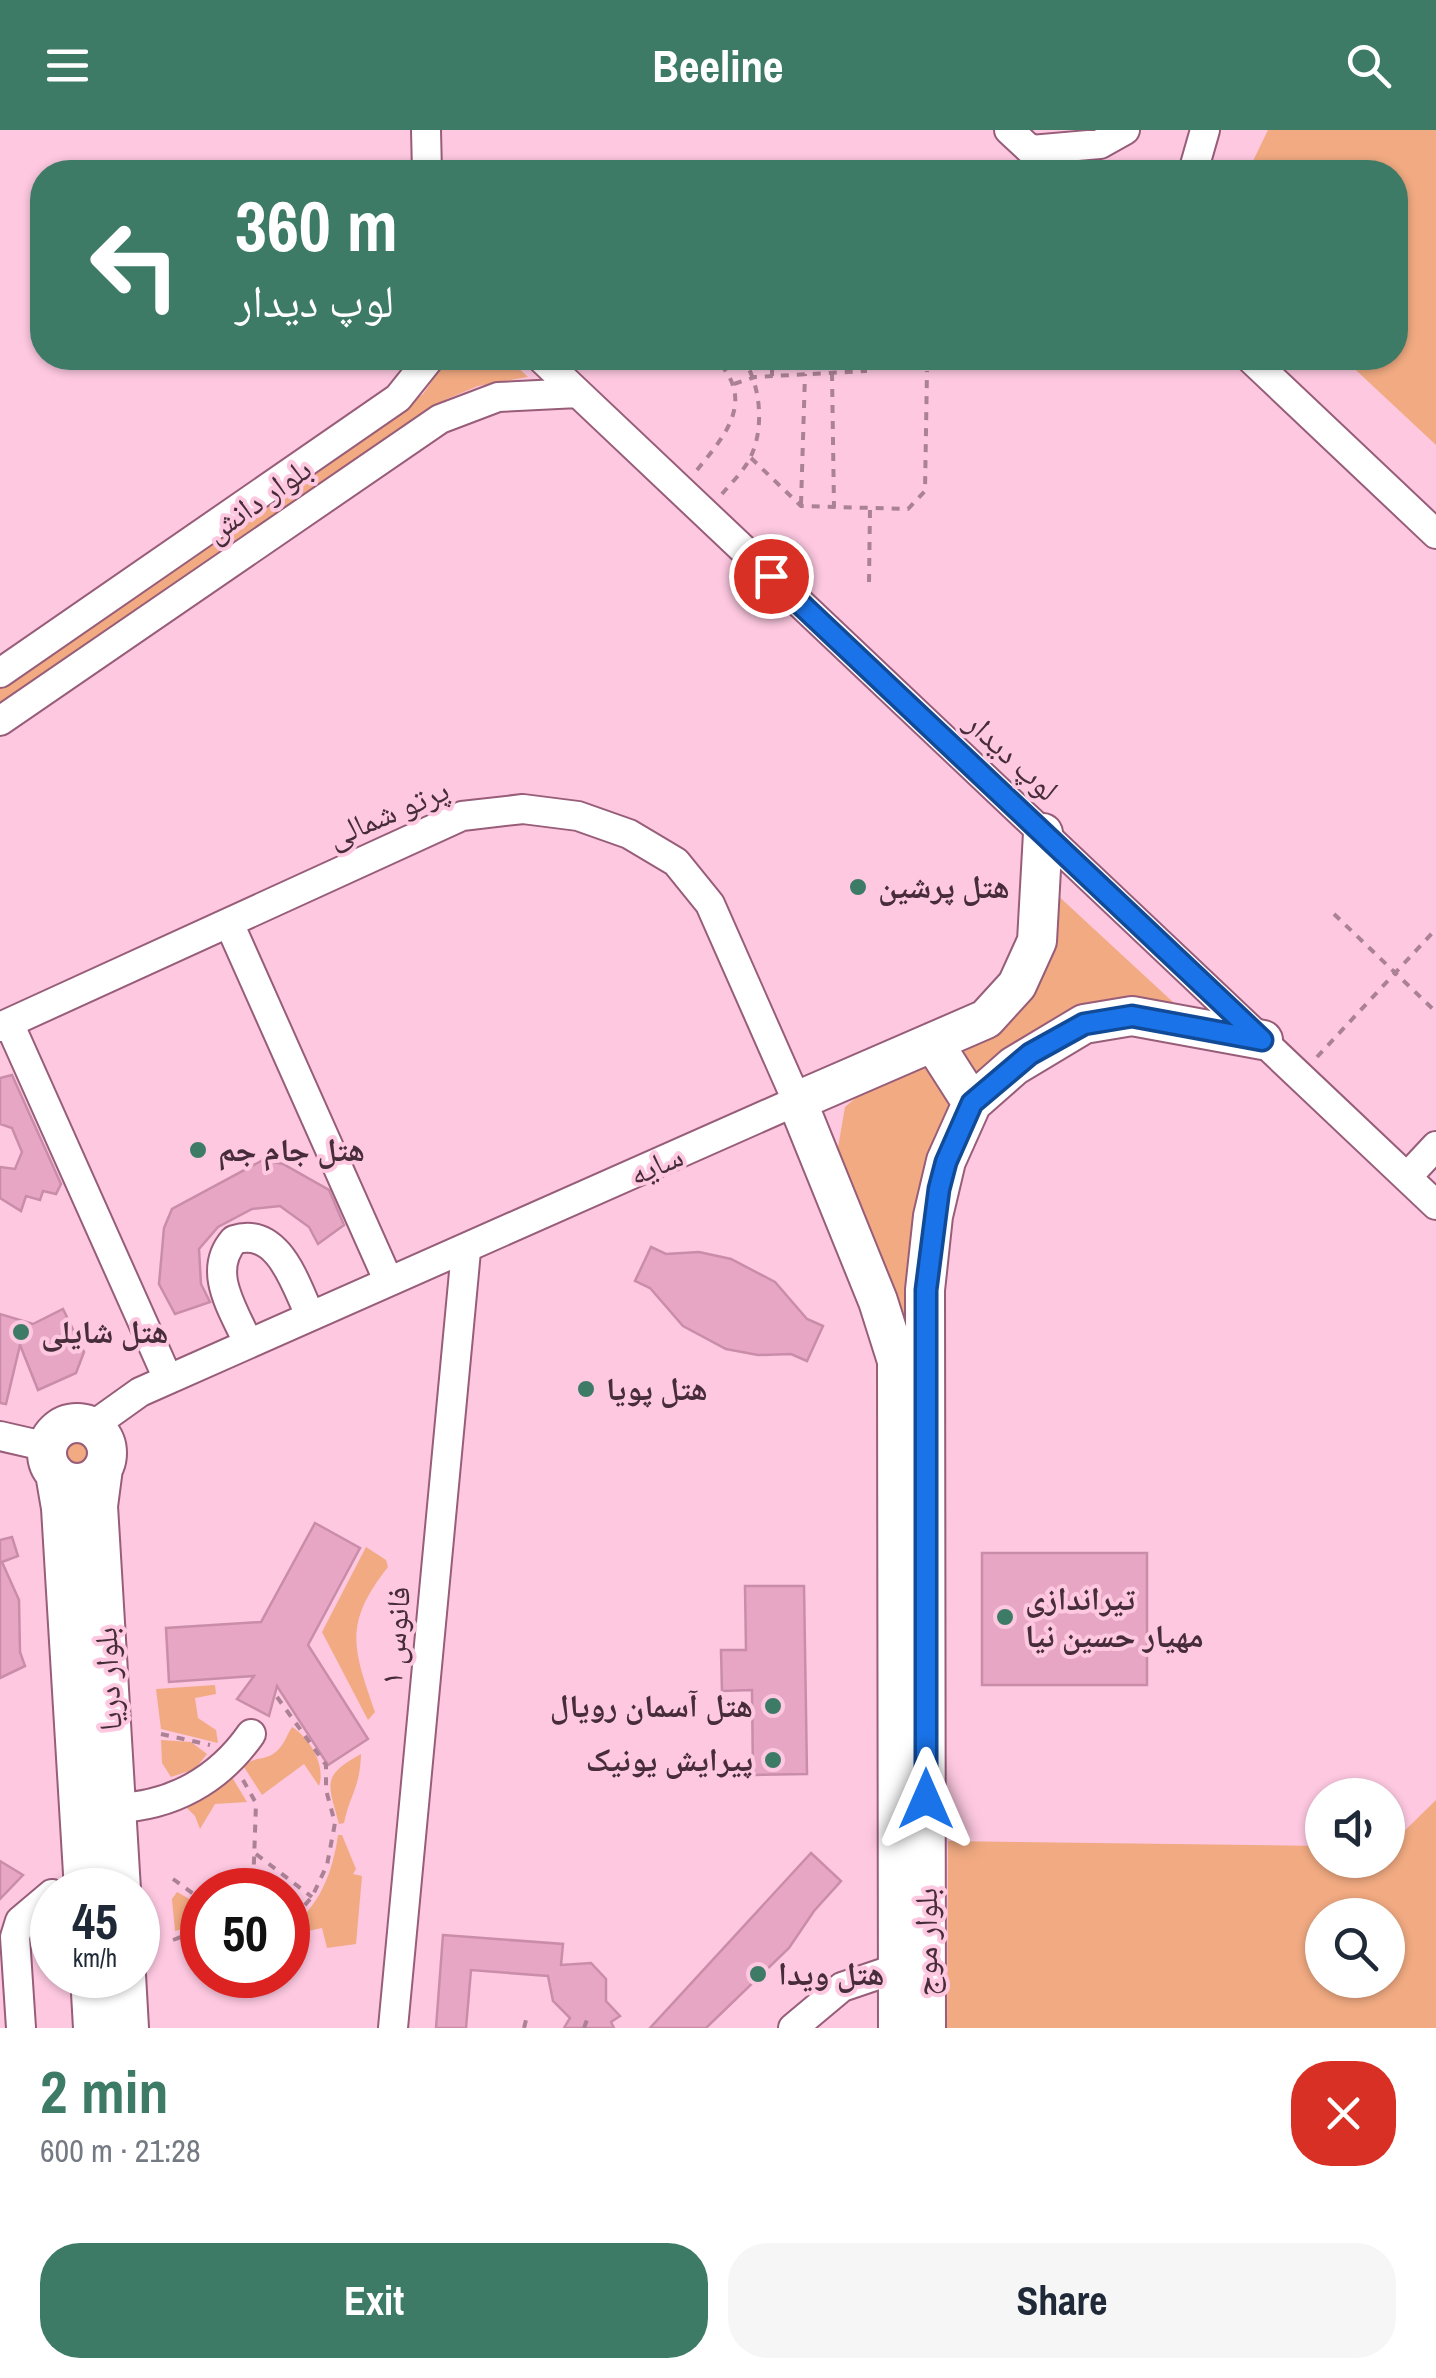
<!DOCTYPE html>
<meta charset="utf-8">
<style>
:root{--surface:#fff;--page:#f6f6f7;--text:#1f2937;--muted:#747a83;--accent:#3e7b67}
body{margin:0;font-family:"Archivo Narrow","Noto Naskh Arabic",sans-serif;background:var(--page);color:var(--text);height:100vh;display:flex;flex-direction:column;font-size:38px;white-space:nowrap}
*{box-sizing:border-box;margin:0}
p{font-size:32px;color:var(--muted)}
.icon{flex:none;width:55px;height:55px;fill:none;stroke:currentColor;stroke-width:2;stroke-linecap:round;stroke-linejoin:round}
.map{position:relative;height:1898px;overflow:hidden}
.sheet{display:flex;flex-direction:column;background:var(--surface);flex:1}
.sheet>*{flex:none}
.top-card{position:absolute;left:30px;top:30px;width:1378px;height:210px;border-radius:40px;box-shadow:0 2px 8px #0004;background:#3e7b67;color:#fff;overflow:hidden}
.tools{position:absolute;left:1305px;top:1648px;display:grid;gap:20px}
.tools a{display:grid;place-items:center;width:100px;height:100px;border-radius:50%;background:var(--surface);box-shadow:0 2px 8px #0004;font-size:50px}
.speed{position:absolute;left:30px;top:1738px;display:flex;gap:20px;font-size:50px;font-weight:700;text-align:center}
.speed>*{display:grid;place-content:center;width:130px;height:130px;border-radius:50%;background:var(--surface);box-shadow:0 2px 8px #0004;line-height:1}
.speed small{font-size:25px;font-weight:400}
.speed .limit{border:15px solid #d22;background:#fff;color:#111}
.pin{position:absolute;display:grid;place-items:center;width:85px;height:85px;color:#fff;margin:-42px;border:5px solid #fff;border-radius:50%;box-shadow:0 2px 10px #0007}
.me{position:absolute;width:110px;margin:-55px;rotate:0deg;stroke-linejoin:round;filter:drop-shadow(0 0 8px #0008)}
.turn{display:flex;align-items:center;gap:35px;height:210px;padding:0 40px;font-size:45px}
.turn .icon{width:130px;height:130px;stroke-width:2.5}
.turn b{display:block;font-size:70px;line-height:85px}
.round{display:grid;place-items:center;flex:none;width:105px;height:105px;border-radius:40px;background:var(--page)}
.headline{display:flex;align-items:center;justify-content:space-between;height:170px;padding:0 40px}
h1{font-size:60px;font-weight:800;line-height:75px;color:var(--accent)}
.action{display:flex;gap:20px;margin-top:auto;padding:20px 40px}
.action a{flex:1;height:115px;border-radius:40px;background:var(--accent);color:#fff;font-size:40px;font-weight:800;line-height:115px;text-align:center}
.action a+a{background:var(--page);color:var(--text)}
header{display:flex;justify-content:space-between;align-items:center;height:130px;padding:0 40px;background:var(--accent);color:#fff;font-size:45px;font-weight:800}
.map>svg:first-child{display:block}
.green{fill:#f1aa82;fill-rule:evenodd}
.building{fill:#e7a7c4;stroke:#ca8da9;stroke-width:2.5}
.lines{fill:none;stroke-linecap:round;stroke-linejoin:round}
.minor-casing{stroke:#975d79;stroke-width:32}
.major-casing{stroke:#975d79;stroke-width:42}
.path{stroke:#ab8295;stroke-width:4;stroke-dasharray:8 8;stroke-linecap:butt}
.minor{stroke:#fff;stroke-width:28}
.major{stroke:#fff;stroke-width:38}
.route-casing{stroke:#114b97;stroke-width:25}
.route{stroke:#1a73e8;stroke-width:18}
.poi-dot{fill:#3e7b67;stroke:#fdc8e0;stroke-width:4}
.labels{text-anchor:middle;stroke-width:8;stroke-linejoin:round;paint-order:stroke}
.street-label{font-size:32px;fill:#472d39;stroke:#fdc8e0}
.poi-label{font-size:32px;font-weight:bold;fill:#472d39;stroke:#fdc8e0;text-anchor:start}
</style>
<header><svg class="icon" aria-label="menu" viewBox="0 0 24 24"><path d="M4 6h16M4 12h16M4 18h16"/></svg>Beeline<svg class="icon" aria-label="search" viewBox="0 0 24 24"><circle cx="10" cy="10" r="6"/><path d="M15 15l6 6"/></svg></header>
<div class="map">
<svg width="1436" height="1898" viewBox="0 0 1436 1898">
<rect width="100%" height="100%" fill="#fdc8e0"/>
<!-- green -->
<path class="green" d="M1268 0H1436V315L1343 228H1395V42H1254L1252 33Z
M448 228H508L528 247 478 256 447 269 0 577V557L423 264Z
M1054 762 1188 886 1144 879 975 964 946 922 989 896Z
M915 936H929L957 968 922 1251 835 1035 845 977 870 956Z
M57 1323a20 20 0 1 1 40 0a20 20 0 1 1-40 0Z
M366 1417 386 1430 388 1437C343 1494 353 1518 375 1582L368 1590 322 1502Z
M215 1555 216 1564 195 1568 198 1588 216 1600 218 1613 161 1599 156 1559Z
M292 1597C310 1608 326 1636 319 1656L304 1634 262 1665 244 1637C253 1626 262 1631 273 1624 284 1617 286 1606 292 1597Z
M161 1610 191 1612 207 1624 195 1639 171 1647 162 1633Z
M361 1624C360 1658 350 1664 344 1693L339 1694C328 1653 321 1646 361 1624Z
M230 1644 247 1672 215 1674 200 1699 195 1686 185 1676Z
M1436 1670V1898H947L948 1711 1322 1716V1730H1388V1717ZM1322 1785H1388V1850H1322Z
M338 1705H342L356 1739 353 1744 362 1746 356 1814 327 1818 322 1798 290 1805 292 1830 288 1831V1799C319 1778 333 1742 338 1705Z
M177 1762 202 1776V1794L175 1801 172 1769Z"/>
<!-- building -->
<path class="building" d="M12 945 61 1054 56 1064 43 1061 40 1070 26 1066 21 1081 0 1068V1037L15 1039 22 1022 12 998 0 994V948Z
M263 1030 283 1034 329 1060 344 1095 318 1114 309 1097 280 1076 252 1079 218 1097 199 1119 201 1154 210 1172 175 1184 159 1154 164 1098 172 1079Z
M651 1117 666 1124 699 1122 731 1129 775 1152 807 1189 823 1196 807 1231 791 1224 758 1225 726 1219 683 1196 650 1158 635 1151Z
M63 1179 84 1222 76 1243 38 1260 20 1215 6 1274 0 1273V1184L33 1194Z
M315 1393 360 1418 308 1515 368 1609 328 1635 277 1556 269 1586 237 1569 254 1546 169 1552 166 1498 261 1492Z
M12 1407 18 1426 2 1432 19 1470 20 1522 25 1536 0 1548V1410Z
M982 1423H1147V1555H982Z
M745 1456H804L807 1644 753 1645 752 1560 722 1561 721 1520H746Z
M811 1723 841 1751 814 1781 789 1818 706 1898H650Z
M0 1731 23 1745 0 1769Z
M443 1805 563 1814 561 1835 591 1833 606 1849V1871L620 1886 611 1892 614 1898H564L570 1888 553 1871 548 1846 471 1840 466 1898H436Z"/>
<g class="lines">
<!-- minor casing -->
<g class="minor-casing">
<path id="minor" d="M426 0 427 42
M1009 0 1054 42
M1031 20 1100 14 1125 0
M1193 42 1205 0
M541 228 1436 1075
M1250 228 1436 404
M0 543 398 268 430 228
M0 591 440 289 498 267 578 263
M229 793 388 1150
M9 893 168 1249
M0 897 462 686 523 679 578 686 629 704 676 732 710 774 797 971 140 1262 91 1297
M1407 1047 1436 1016
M248 1213C234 1180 206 1142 234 1110 279 1096 295 1154 310 1185
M0 1306 48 1317
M116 1678C172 1676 219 1650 251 1604
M21 1898 15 1807 20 1791 52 1764
M393 1898 466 1121
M793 1898 842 1857 898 1838"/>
</g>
<!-- major casing -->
<g class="major-casing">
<path id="major" d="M933 912 972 973
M47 1323a30 30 0 1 1 60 0a30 30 0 1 1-60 0Z
M103 1338 98 1376 121 1760
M55 1343 61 1378 84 1760
M90 1845 93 1898
M126 1845 129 1898
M898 1898 897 1231 878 1171 797 971 986 889 1017 855 1037 811 1043 703
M926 1898 925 1160 933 1086 946 1031 972 973 1014 936 1084 894 1132 886 1263 910"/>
</g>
<!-- path -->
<path class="path" d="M755 228V243
M847 242V228
M832 243 834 377
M772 246V228
M734 254 755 247 867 241
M751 328 801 376 908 379 925 361 927 241
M697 340C727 303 756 270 715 228
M722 364C731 353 745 340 751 326 765 296 760 254 743 228
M801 374 805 244
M869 452 870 378
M1334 784 1436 882
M1317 927 1436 799
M277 1567 326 1635V1660L335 1693 327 1735 312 1767 288 1794
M161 1604 210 1615
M243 1650 256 1673 253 1760
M256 1724 312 1767
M173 1749 202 1770
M173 1810 202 1799
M524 1898 526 1890
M584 1898 588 1887"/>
<!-- minor -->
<use href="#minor" class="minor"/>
<!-- major -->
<use href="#major" class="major"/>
</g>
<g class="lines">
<!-- route casing -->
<g class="route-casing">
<path id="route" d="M771 446 1262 910 1132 886 1084 894 1030 924 972 973 946 1032 939 1059 926 1160V1669"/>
</g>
<!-- route -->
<use href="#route" class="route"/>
</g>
<!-- markers -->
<g class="poi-dot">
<circle cx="858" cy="757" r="10"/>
<circle cx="198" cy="1020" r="10"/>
<circle cx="21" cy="1202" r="10"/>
<circle cx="586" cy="1259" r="10"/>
<circle cx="1005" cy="1487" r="10"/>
<circle cx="773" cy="1576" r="10"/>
<circle cx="773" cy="1630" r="10"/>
<circle cx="758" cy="1844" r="10"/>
</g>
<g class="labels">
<!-- street labels -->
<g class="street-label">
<text transform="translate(258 370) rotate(-35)" y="11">بلوار دانش</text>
<text transform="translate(1012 626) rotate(43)" y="11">لوپ دیدار</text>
<text transform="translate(388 683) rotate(-23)" y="11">پرتو شمالی</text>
<text transform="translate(656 1035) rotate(-24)" y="11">سایه</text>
<text transform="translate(395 1506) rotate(-85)" y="11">فانوس ۱</text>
<text transform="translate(108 1549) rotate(-93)" y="11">بلوار دریا</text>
<text transform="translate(926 1812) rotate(-90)" y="11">بلوار موج</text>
</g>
<!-- poi labels -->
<g class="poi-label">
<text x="878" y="768">هتل پرشین</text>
<text x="218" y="1031">هتل جام جم</text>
<text x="41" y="1213">هتل شایلی</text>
<text x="606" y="1270">هتل پویا</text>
<text x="1025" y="1480">تیراندازی<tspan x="1025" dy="37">مهیار حسین نیا</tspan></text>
<text x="753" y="1587" text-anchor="end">هتل آسمان رویال</text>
<text x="753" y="1641" text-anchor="end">پیرایش یونیک</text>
<text x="778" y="1855">هتل ویدا</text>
</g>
</g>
</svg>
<div class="tools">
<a><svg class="icon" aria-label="sound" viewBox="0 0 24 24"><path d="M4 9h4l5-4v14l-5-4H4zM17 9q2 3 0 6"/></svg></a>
<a><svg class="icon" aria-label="search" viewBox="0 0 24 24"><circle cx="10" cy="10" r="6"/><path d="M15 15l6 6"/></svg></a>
</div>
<div class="speed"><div>45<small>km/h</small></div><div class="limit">50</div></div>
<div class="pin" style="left:771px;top:446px;background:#d93025"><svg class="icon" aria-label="arrive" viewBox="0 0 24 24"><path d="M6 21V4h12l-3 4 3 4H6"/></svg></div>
<svg class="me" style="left:926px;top:1669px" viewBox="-20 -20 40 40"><path d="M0-17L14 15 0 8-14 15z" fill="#1a73e8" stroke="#fff" stroke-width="4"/></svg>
<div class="top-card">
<div class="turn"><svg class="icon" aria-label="left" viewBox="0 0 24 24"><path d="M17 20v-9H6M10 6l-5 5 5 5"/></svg><div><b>360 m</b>لوپ دیدار</div></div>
</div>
</div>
<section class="sheet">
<div class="headline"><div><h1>2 min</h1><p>600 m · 21:28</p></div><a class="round" style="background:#d93025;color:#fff"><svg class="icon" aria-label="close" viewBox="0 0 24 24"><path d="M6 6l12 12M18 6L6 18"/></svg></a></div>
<div class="action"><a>Exit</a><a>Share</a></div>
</section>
